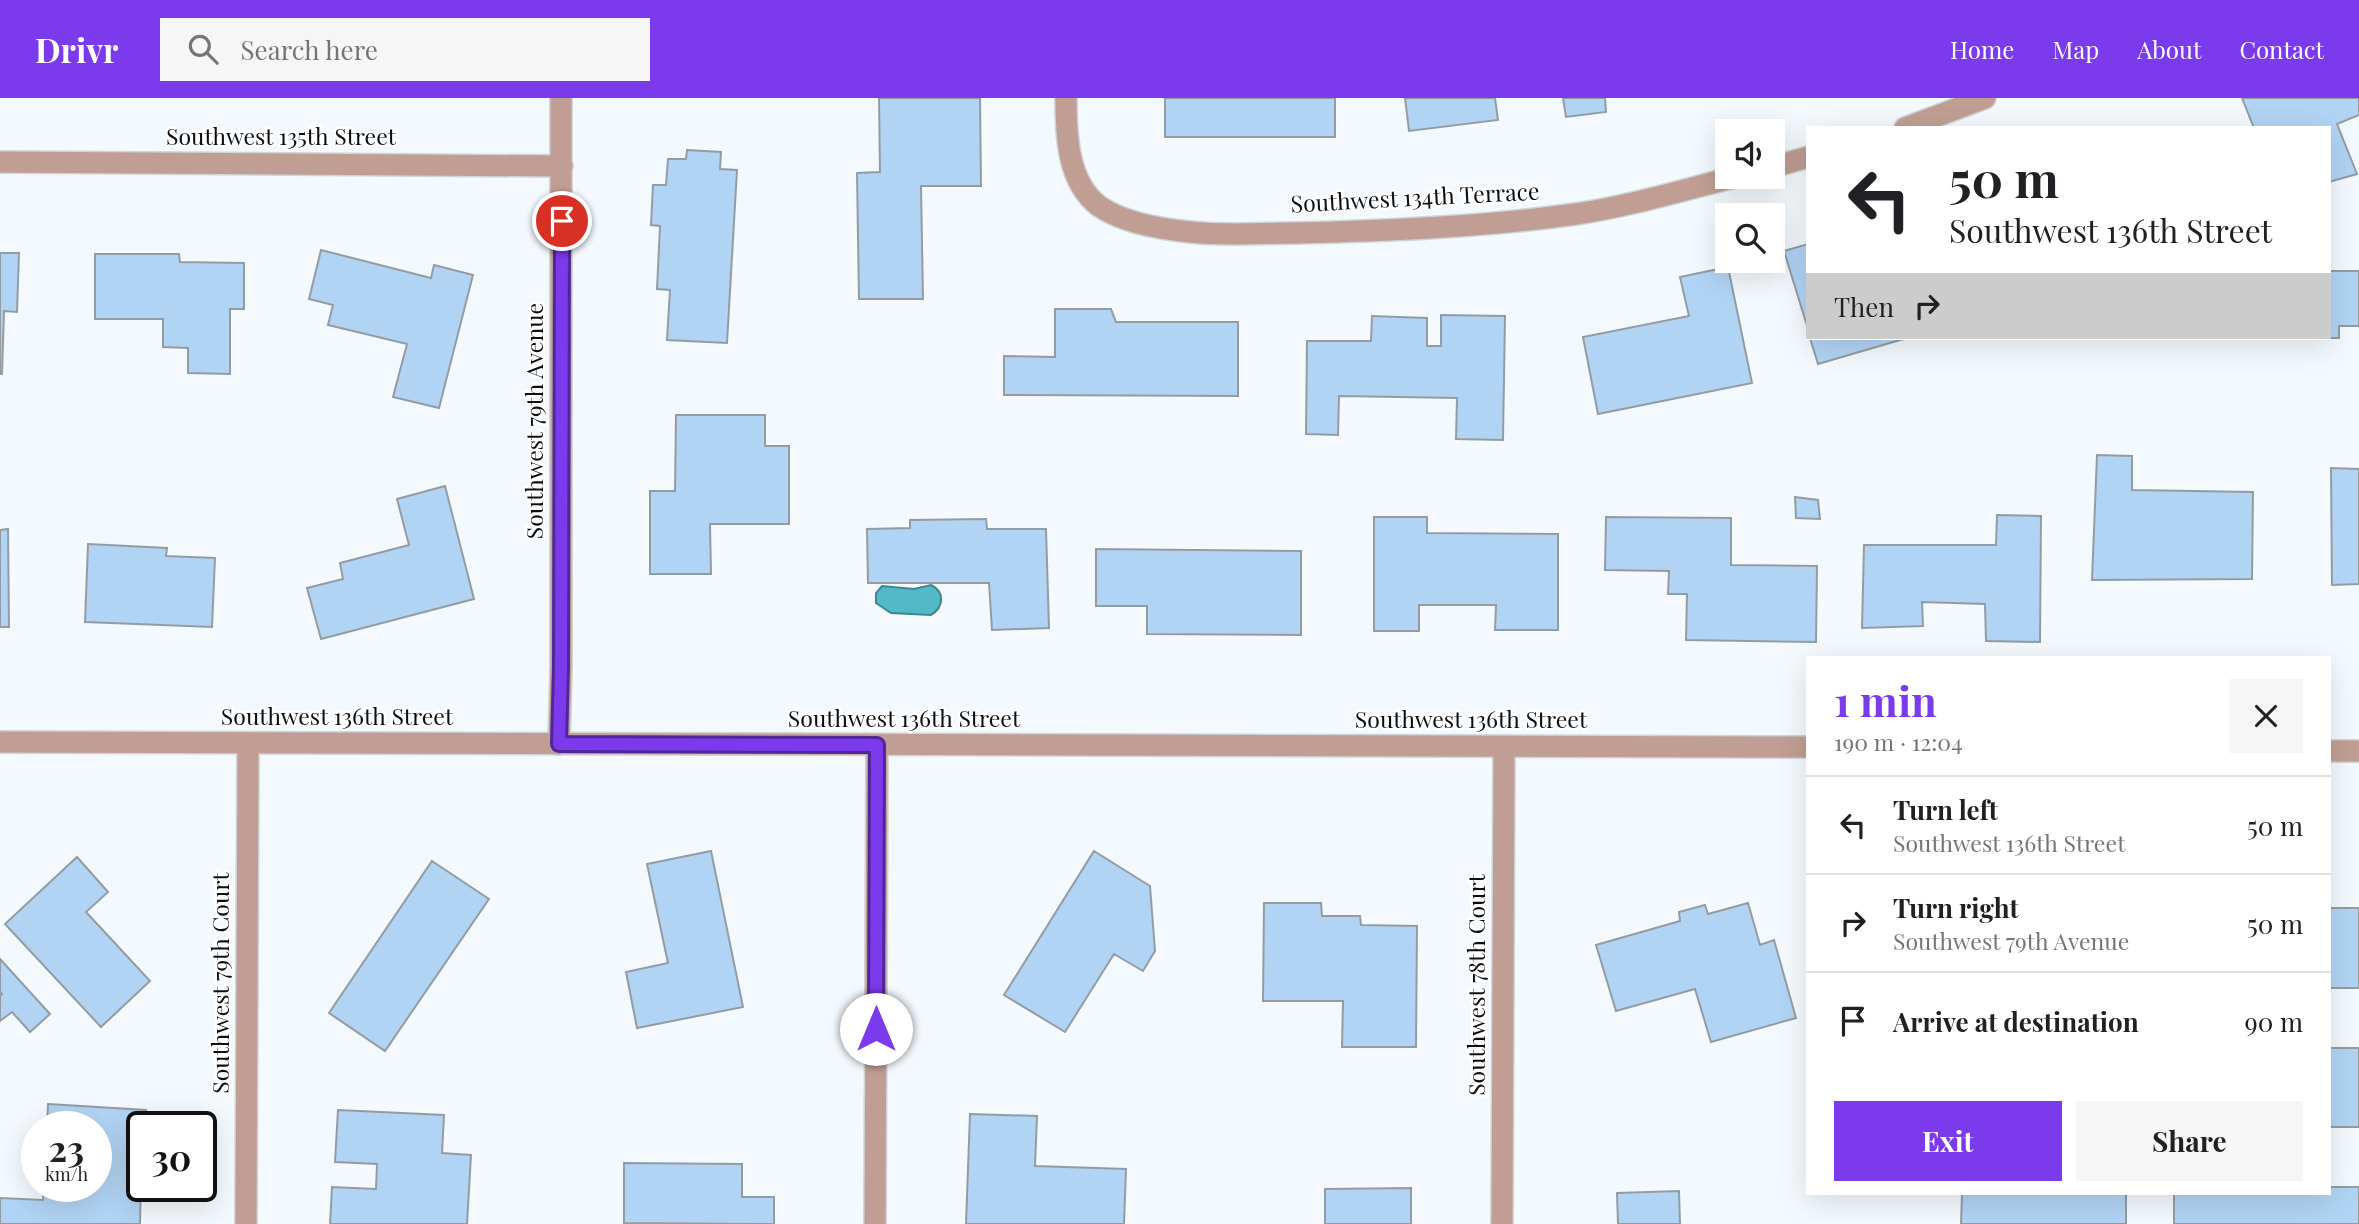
<!DOCTYPE html>
<meta charset="utf-8">
<style>
:root{--surface:#fff;--page:#f6f6f6;--text:#202124;--muted:#757577;--line:#e0e0e0;--accent:#7c3aed}
body{margin:0;font-family:"Playfair Display",serif;background:var(--page);color:var(--text);height:100vh;display:flex;flex-direction:column;font-size:26px;white-space:nowrap}
*{box-sizing:border-box;margin:0}
p{font-size:23px;color:var(--muted)}
.icon{flex:none;width:38px;height:38px;fill:none;stroke:currentColor;stroke-width:2;stroke-linecap:round;stroke-linejoin:round}
.map{position:relative;flex:1;overflow:hidden}
.details{position:absolute;left:1806px;top:558px;width:525px;height:539px;display:flex;flex-direction:column;background:var(--surface);border-radius:0px;box-shadow:0 7px 28px #0002}
.details>*{flex:none}
.banner{position:absolute;left:1806px;top:28px;width:525px;height:214px;border-radius:0px;box-shadow:0 7px 28px #0002;background:#fff;color:var(--text);overflow:hidden}
.tools{position:absolute;left:1715px;top:21px;display:grid;gap:14px}
.tools a{display:grid;place-items:center;width:70px;height:70px;border-radius:0px;background:var(--surface);box-shadow:0 7px 28px #0002;font-size:35px}
.speed{position:absolute;left:21px;top:1013px;display:flex;gap:14px;font-size:35px;font-weight:700;text-align:center}
.speed>*{display:grid;place-content:center;width:91px;height:91px;border-radius:50%;background:var(--surface);box-shadow:0 7px 28px #0002;line-height:1}
.speed small{font-size:18px;font-weight:400}
.speed .limit{border:4px solid #111;border-radius:10px;background:#fff;color:#111}
.pin{position:absolute;display:grid;place-items:center;width:60px;height:60px;color:#fff;margin:-30px;border:4px solid #fff;border-radius:50%;box-shadow:0 2px 7px #0007}
.me{position:absolute;width:77px;margin:-38px;rotate:0deg;stroke-linejoin:round;filter:drop-shadow(0 0 5px #0008)}
.turn{display:flex;align-items:center;gap:24px;height:147px;padding:0 28px;font-size:32px}
.turn .icon{width:91px;height:91px;stroke-width:2.5}
.turn b{display:block;font-size:49px;line-height:60px}
.then{display:flex;align-items:center;height:66px;padding:0 28px;background:#0003;gap:14px;font-size:26px}
.round{display:grid;place-items:center;flex:none;width:74px;height:74px;border-radius:0px;background:var(--page)}
.headline{display:flex;align-items:center;justify-content:space-between;height:119px;padding:0 28px}
h1{font-size:42px;font-weight:700;line-height:52px;color:var(--accent)}
.action{display:flex;gap:14px;margin-top:auto;padding:14px 28px}
.action a{flex:1;height:80px;border-radius:0px;background:var(--accent);color:#fff;font-size:28px;font-weight:700;line-height:80px;text-align:center}
.action a+a{background:var(--page);color:var(--text)}
ul{padding:0;list-style:none}
li{display:flex;align-items:center;gap:21px;height:98px;padding:0 28px;border-top:2px solid var(--line)}
li div{flex:1}
li b{display:block;font-size:26px}
li em{font-style:normal}
header{display:flex;align-items:center;gap:42px;box-sizing:border-box;height:98px;padding:0 35px;background:var(--accent);color:#fff}
header strong{font-size:33px}
nav{display:flex;gap:38px;margin-inline-start:auto;font-size:24px}
.search{width:490px;height:63px;background:var(--page);display:flex;align-items:center;gap:18px;box-sizing:border-box;padding:0 24px;border-radius:0px;color:var(--muted);font-size:26px}
.map>svg:first-child{display:block}
.water{fill:#52bac7;stroke:#3d8790;stroke-width:2}
.building{fill:#b1d4f4;stroke:#949ca3;stroke-width:2}
.lines{fill:none;stroke-linecap:round;stroke-linejoin:round}
.minor-casing{stroke:#cfd4d8;stroke-width:24}
.tertiary-casing{stroke:#cfd4d8;stroke-width:24}
.minor{stroke:#c09e93;stroke-width:21}
.tertiary{stroke:#c09e93;stroke-width:21}
.route-casing{stroke:#51269a;stroke-width:18}
.route{stroke:#7c3aed;stroke-width:12}
.labels{text-anchor:middle;stroke-width:5;stroke-linejoin:round;paint-order:stroke}
.street-label{font-size:23px;fill:#0c0f11;stroke:#fff}
</style>
<header>
<strong>Drivr</strong>
<div class="search"><svg class="icon" aria-label="search" viewBox="0 0 24 24"><circle cx="10" cy="10" r="6"/><path d="M15 15l6 6"/></svg>Search here</div>
<nav><a>Home</a><a>Map</a><a>About</a><a>Contact</a></nav>
</header>
<div class="map">
<svg width="2359" height="1126" viewBox="0 0 2359 1126">
<rect width="100%" height="100%" fill="#f4f9fe"/>
<!-- water -->
<path class="water" d="M931 487C945 494 944 509 931 517L891 515 876 505V495L882 488 914 491Z"/>
<!-- building -->
<path class="building" d="M879 0H980L981 88H921L923 201H859L857 75 880 74Z
M1165 0H1335V39H1165Z
M1405 0H1495L1498 22 1409 33Z
M1563 0H1605L1606 14 1566 19Z
M2242 0H2359V17L2337 26 2357 76 2329 84V30H2254Z
M687 52 721 54 720 71 737 72 727 245 667 242 670 192 657 191 660 128 651 127 653 87H666L668 61H686Z
M1808 146V231L1784 153Z
M321 152 431 180 434 167 473 177 439 310 393 299 407 246 328 227 333 207 309 201Z
M0 155H19L17 214 4 213 2 276H0Z
M95 156H179L180 164 244 165V211H230V276L188 275V250L163 249V221H95Z
M1728 169 1752 285 1598 316 1583 239 1689 218 1680 179Z
M2329 173H2359V228H2339V240H2276H2329Z
M1055 211H1111L1116 224H1238V298L1004 297V258L1055 259Z
M1441 217 1505 218 1503 342 1456 341 1457 300 1339 298 1338 337 1306 336 1307 243H1371L1372 218 1427 220V248H1441Z
M1810 240H1907L1818 266Z
M676 317H765V348H789V426H710L711 476H650V393H675Z
M2097 357 2132 358V392L2253 394 2252 481 2092 482Z
M2331 370 2359 371V486L2332 487Z
M445 388 474 501 321 541 307 490 343 481 340 465 409 447 397 401Z
M1795 399 1818 402 1820 421 1796 420Z
M1997 417 2041 418 2040 544 1986 543 1985 506 1922 504 1923 528 1862 530 1864 447H1996Z
M1374 419H1427V435L1558 436V532H1495L1496 507H1419V533H1374Z
M1606 419 1731 420V467L1817 468 1816 544 1686 542 1687 496H1668L1669 473 1605 472Z
M986 421 987 431H1046L1049 530 992 532 989 485H868L867 431 910 430V422Z
M8 431 9 529H0V432Z
M88 446 167 450 166 458 215 460 212 529 85 524Z
M1096 451 1301 453V537L1147 536V508H1096Z
M711 753 743 909 637 930 626 874 668 865 647 766Z
M1094 753 1150 788 1155 853 1143 873 1114 856 1065 934 1004 897Z
M77 759 108 794 86 814 150 883 101 929 5 826Z
M432 763 489 801 385 953 329 915Z
M1264 805H1321L1322 818H1360L1361 827 1417 828 1416 949H1342L1343 903H1263Z
M1748 805 1760 847 1774 842 1796 920 1711 944 1695 891 1616 913 1596 847 1680 823 1679 814 1705 807 1708 816Z
M2329 810H2359V890H2329Z
M0 861 50 916 30 934 12 914 0 923V898L2 896 0 894Z
M2329 950H2359V1029H2329Z
M48 1006 146 1012 145 1029H142L140 1126H0V1100L43 1102 44 1088H96V1029H47Z
M338 1012 444 1017 442 1055 471 1057 467 1126H330L332 1089 376 1091 377 1066 335 1064Z
M970 1016 1037 1018 1035 1068 1126 1071 1124 1126H966Z
M624 1065 742 1066V1099H774V1126L624 1125Z
M2329 1089H2359V1126H2174V1096H2329Z
M1411 1090V1126H1325V1091Z
M1679 1093 1680 1126H1618L1617 1095Z
M1962 1096H2126V1126H1961Z"/>
<g class="lines">
<!-- minor casing -->
<g class="minor-casing">
<path id="minor" d="M1066 0C1066 36 1067 84 1099 108 1123 125 1160 131 1190 134 1224 138 1261 135 1296 135 1389 133 1483 129 1576 116 1630 108 1683 92 1735 79
M1905 30 1985 0
M0 64 562 68
M1773 69 1808 59
M559 646 561 569V0
M246 1126 248 645
M875 1126 877 647
M1502 1126 1504 649"/>
</g>
<!-- tertiary casing -->
<g class="tertiary-casing">
<path id="tertiary" d="M0 644 1808 649
M2329 653H2359"/>
</g>
<!-- minor -->
<use href="#minor" class="minor"/>
<!-- tertiary -->
<use href="#tertiary" class="tertiary"/>
</g>
<g class="lines">
<!-- route casing -->
<g class="route-casing">
<path id="route" d="M562 123 561 569 559 646 877 647 876 931"/>
</g>
<!-- route -->
<use href="#route" class="route"/>
</g>
<g class="labels">
<!-- street labels -->
<g class="street-label">
<text x="281" y="47">Southwest 135th Street</text>
<text transform="translate(1415 100) rotate(-3)" y="8">Southwest 134th Terrace</text>
<text transform="translate(535 323) rotate(-90)" y="8">Southwest 79th Avenue</text>
<text x="337" y="627">Southwest 136th Street</text>
<text x="904" y="629">Southwest 136th Street</text>
<text x="1471" y="630">Southwest 136th Street</text>
<text transform="translate(221 885) rotate(-90)" y="8">Southwest 79th Court</text>
<text transform="translate(1477 887) rotate(-90)" y="8">Southwest 78th Court</text>
</g>
</g>
</svg>
<div class="tools">
<a><svg class="icon" aria-label="sound" viewBox="0 0 24 24"><path d="M4 9h4l5-4v14l-5-4H4zM17 9q2 3 0 6"/></svg></a>
<a><svg class="icon" aria-label="search" viewBox="0 0 24 24"><circle cx="10" cy="10" r="6"/><path d="M15 15l6 6"/></svg></a>
</div>
<div class="speed"><div>23<small>km/h</small></div><div class="limit">30</div></div>
<div class="pin" style="left:562px;top:123px;background:#d93025"><svg class="icon" aria-label="arrive" viewBox="0 0 24 24"><path d="M6 21V4h12l-3 4 3 4H6"/></svg></div>
<svg class="me" style="left:876px;top:931px" viewBox="-20 -20 40 40"><circle r="19" fill="#fff"/><path d="M0-13L10 11 0 6-10 11z" fill="#7c3aed"/></svg>
<div class="banner">
<div class="turn"><svg class="icon" aria-label="left" viewBox="0 0 24 24"><path d="M17 20v-9H6M10 6l-5 5 5 5"/></svg><div><b>50 m</b>Southwest 136th Street</div></div>
<div class="then">Then<svg class="icon" aria-label="right" viewBox="0 0 24 24"><path d="M7 20v-9h11M14 6l5 5-5 5"/></svg></div>
</div>
<section class="details">
<div class="headline"><div><h1>1 min</h1><p>190 m · 12:04</p></div><a class="round"><svg class="icon" aria-label="close" viewBox="0 0 24 24"><path d="M6 6l12 12M18 6L6 18"/></svg></a></div>
<ul>
<li><svg class="icon" aria-label="left" viewBox="0 0 24 24"><path d="M17 20v-9H6M10 6l-5 5 5 5"/></svg><div><b>Turn left</b><p>Southwest 136th Street</p></div><em>50 m</em></li>
<li><svg class="icon" aria-label="right" viewBox="0 0 24 24"><path d="M7 20v-9h11M14 6l5 5-5 5"/></svg><div><b>Turn right</b><p>Southwest 79th Avenue</p></div><em>50 m</em></li>
<li><svg class="icon" aria-label="arrive" viewBox="0 0 24 24"><path d="M6 21V4h12l-3 4 3 4H6"/></svg><div><b>Arrive at destination</b></div><em>90 m</em></li>
</ul>
<div class="action"><a>Exit</a><a>Share</a></div>
</section>
</div>
